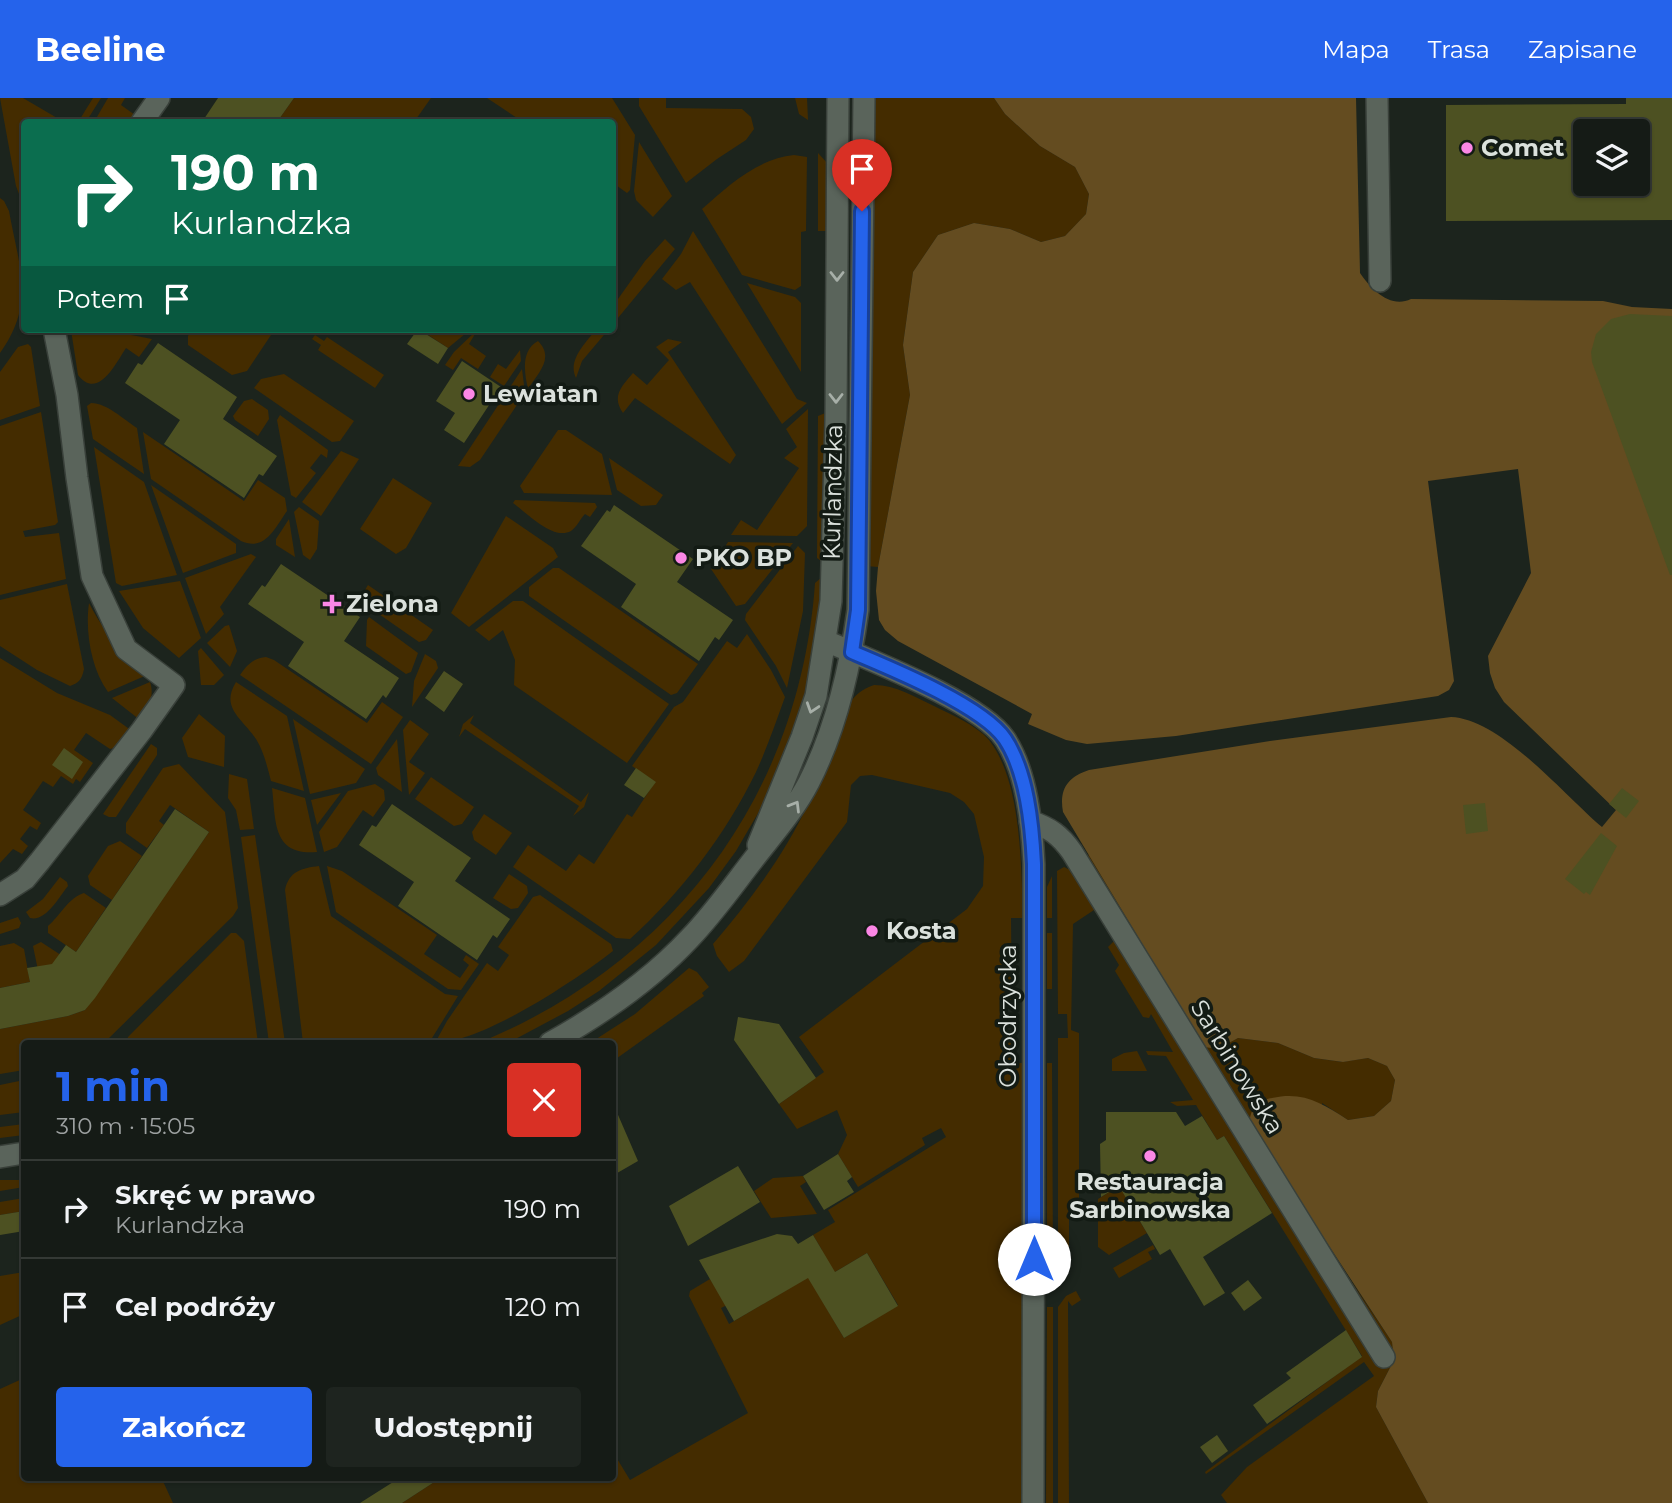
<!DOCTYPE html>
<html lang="pl">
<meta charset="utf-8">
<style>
:root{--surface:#151b16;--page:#1e241f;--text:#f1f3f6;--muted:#9da1a1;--line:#343935;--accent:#2563eb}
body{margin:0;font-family:Montserrat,sans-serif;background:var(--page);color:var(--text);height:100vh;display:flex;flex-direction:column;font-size:26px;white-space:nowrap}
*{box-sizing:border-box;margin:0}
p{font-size:23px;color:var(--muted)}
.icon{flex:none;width:38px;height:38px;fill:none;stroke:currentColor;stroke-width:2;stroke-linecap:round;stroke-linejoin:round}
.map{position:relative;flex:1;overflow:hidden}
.side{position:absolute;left:21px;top:942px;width:595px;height:441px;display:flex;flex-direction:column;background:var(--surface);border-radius:7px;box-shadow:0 2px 5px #0004,0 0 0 2px var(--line)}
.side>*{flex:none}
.banner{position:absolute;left:21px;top:21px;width:595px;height:214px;border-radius:7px;box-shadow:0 2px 5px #0004,0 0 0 2px var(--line);background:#0b6e4f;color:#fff;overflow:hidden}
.controls{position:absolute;left:1573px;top:21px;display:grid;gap:14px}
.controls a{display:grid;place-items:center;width:77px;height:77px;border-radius:7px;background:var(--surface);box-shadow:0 2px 5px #0004,0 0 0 2px var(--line);font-size:35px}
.pin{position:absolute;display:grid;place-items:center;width:60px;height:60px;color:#fff;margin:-72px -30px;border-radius:50% 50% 50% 0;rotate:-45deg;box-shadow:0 0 7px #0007}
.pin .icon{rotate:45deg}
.me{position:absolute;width:77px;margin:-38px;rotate:0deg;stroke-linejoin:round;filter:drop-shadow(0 0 5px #0008)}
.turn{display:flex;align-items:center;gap:24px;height:147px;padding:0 35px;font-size:32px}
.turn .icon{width:91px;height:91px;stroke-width:2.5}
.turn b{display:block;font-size:49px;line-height:60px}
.then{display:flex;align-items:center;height:66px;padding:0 35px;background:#0003;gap:14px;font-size:26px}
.round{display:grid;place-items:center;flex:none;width:74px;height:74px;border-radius:7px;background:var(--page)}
.head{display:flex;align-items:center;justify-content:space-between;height:119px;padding:0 35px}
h1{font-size:42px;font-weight:700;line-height:52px;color:var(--accent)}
.cta{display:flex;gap:14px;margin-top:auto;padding:14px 35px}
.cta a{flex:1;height:80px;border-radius:7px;background:var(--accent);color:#fff;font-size:28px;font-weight:700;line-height:80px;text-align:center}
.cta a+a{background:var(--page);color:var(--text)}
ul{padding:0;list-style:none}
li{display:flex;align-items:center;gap:21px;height:98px;padding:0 35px;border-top:2px solid var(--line)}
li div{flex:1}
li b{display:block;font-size:26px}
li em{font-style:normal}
header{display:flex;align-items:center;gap:42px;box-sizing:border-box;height:98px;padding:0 35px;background:var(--accent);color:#fff}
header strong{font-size:33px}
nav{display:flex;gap:38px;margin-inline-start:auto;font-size:24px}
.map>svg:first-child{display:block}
.green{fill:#442c00;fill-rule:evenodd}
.forest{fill:#644c20}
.building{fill:#4d5122;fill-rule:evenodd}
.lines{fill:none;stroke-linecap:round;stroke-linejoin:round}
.minor-casing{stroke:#39403a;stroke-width:24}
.minor{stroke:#5a645b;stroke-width:21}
.oneway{stroke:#a7afa8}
.route-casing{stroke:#184099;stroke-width:18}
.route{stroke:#2563eb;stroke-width:12}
.poi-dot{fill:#fb87e5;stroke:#131b14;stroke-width:2.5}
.labels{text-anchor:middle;stroke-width:7;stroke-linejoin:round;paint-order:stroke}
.poi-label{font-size:24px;font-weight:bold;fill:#dbe1dc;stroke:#131b14;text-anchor:start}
.street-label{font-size:24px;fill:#dbe1dc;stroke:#131b14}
</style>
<header>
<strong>Beeline</strong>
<nav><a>Mapa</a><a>Trasa</a><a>Zapisane</a></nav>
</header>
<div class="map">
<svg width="1672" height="1405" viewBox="0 0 1672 1405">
<rect width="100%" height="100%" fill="#1c241d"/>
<!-- green -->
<path class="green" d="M0 0H23L64 24H24V101L19 96 16 88Z
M93 0H101L86 24 80 21Z
M108 0H125L121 7 135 17 130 24H115L111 22 109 24H94Z
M294 0H431L414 24H277Z
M487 0H612L635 37 630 92 627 95 613 85 612 24H523Z
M639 0H666V10L742 11 751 19 754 31 746 42 717 61 686 85 639 8Z
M795 0H807L808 22 799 16Z
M875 0H994L1005 16 1040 48 1075 69 1089 96 1086 116 1065 138 1041 144 1010 131 974 125 938 137 913 174 903 247 910 297 878 469 866 468Z
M639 44 672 98 653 119 636 102 634 93Z
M818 55 829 67 828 133H818Z
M794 57 807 59 806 133 801 134V188L795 192 742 177 702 111C729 87 757 61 794 57Z
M0 100 4 103 9 113C19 169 36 205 0 255Z
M693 133 797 301 807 305 782 326 690 184 676 192 662 181 681 156Z
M665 141 675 151 613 226V208L645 163Z
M747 185 795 199 801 205V274Z
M192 231H275L247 273 232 277 188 247V238Z
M419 231H471L448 250Z
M478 231 469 246 486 258 478 271 461 260 453 272 445 267 454 254Z
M596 231H609L582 263 576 280C567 262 586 245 596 231Z
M71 232 116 234 152 241 139 259 126 250C116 265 98 303 78 277Z
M315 237 324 243 327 239 384 277 375 290 318 252 321 247 312 241Z
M668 241 682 244 668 254 736 357 730 366 635 300 623 315C611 298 622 288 633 275L647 287 669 262 656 249Z
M538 243C555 260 538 275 528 291 524 274 521 252 538 243Z
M28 246 31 249 40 308 0 322V274L18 249Z
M520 252 521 263 504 288 490 279 498 266 506 271Z
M522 271 525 295 480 362 470 369 458 368Z
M284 276 354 323 340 343 332 344 254 290 261 281Z
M252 301 268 312 269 321 258 338 235 322 233 318 244 303Z
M91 305C107 305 123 321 137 330L144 376 93 341 87 308Z
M808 311 807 428 797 438 731 437 741 422 757 432 799 370 784 360 797 349 786 331Z
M830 313 824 465 817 460 818 318Z
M41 314 58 424 55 427 23 433 25 439 59 435 66 481 0 497V328Z
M280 317 328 352 327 360 321 356 310 370 316 375 296 400 291 397 277 322Z
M558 332H566L602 356 612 397 524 395 520 388Z
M143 334 244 403 258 382 285 400 287 413C275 430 265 454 241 443L151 381Z
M94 349 144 384 177 477 122 488 116 485Z
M341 353 359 361 321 418 302 404Z
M609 360 663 397 656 407 641 408 617 392Z
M393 380 432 405 406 450 396 456 360 431Z
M151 387 236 446V455L183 475Z
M515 402 595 405 597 409 590 419 585 416C580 421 577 429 571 433 553 443 527 415 513 405Z
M299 409 319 423 317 451 310 462 303 457 294 414Z
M506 418 553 450 558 459 469 529 451 515Z
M289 421 295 459 276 447V441Z
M728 444 793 445 745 506 736 508 711 471Z
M798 448 805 455 803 513 787 590 776 568 745 522 746 516Z
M251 456 256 459 220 509 224 516 206 536 185 480Z
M553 470H559L698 566 677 595 671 597 529 498V489Z
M822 479 828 480 806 604 775 686 736 753 709 790 656 847 599 893 568 913 508 945H479C674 864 800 697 815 485Z
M180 483 201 540 179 560 143 530 119 493Z
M67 486 84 571C82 581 79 585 70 588L37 572 0 548V502Z
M368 487 433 532 426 542 419 544 363 505 362 497Z
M513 503H523L669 606 627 665 514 587 515 562 503 532 489 543 475 532Z
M89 505C105 536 122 554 147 577L108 594C91 571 85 533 89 505Z
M369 519 418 555 411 574 406 576 366 548 367 522Z
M229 527 237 553 230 569 207 545 225 528Z
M747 536 771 572 785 599C776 624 767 650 756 674 726 736 681 795 630 841L616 840 513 769 528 747 566 773 579 756 594 766 627 716 632 719 655 684 632 668 674 609 683 604 727 543 737 550Z
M201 550 224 577 214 587H201L198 553Z
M425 556 436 563 438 570 412 609 414 583Z
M266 559 274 562 367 625 382 604 403 619 371 666 240 577C247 567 253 560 266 559Z
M0 560 57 595 110 617 132 633 117 649 110 651 86 635 74 652 93 665 80 684 76 681 73 686 61 678 53 689 43 683 23 712 41 725 37 732 30 728 20 741 28 748 22 756 13 751 0 765Z
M150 584C155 599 148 609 140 622L112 600Z
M236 584 287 618 304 693 271 683C267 668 264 654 256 641 242 620 220 610 236 584Z
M874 587C896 587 915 599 934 608 952 617 976 627 989 642 1022 684 1021 769 1023 820H1011L1012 910H1003V935H1012V965H1023L1022 1405H402L442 1379H612L613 1354 630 1382 748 1315 689 1198 690 1193 710 1181 727 1207 721 1210 729 1226 810 1178 822 1152 813 1137 835 1124 828 1112 946 1039 941 1030 922 1040 925 1047 858 1089 838 1056 847 1037 837 1012 797 1031 779 1006 824 974 799 939 967 811 983 788 984 759 974 716 964 704 950 695 872 677 860 678 851 687 847 724 744 863 729 874 717 858 713 846C750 803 785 756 809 704 818 683 826 661 835 640 844 617 848 595 874 587ZM867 1155 898 1207 844 1240 813 1187Z
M199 616 225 638 224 669 188 659 182 640Z
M474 617 470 625 581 704 589 694 584 709 573 718 579 708 567 700 465 631 459 639 463 626Z
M293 621 365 671 356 685 310 696Z
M410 622 429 636 409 664 425 675 409 697 403 632Z
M397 641 402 694 378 677 376 670Z
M151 646 157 650V657L116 719H109L103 716Z
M179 666 225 714 238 810 233 818 107 942 103 945H24V972L0 976V931L68 918 85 912 209 734 170 707 159 723 164 727 147 750 126 735V725L163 670Z
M229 676 247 681 254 731 240 732 236 712 228 700Z
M431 679 474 709 462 726 454 728 415 701Z
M375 686 384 692 385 702 373 719 363 712 337 749 324 754 319 734 348 693Z
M272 690 305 700 317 754C272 758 276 723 272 690Z
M341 695 317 727 311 702Z
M484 716 512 735 496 757 474 742 472 734Z
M255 737 285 945H269L241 739Z
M120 743 142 758 112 802 90 787 88 778 108 748Z
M1089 757 1204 949 1218 950 1238 940 1278 945 1314 960 1342 964 1368 960 1387 968 1395 982 1391 1003 1374 1018 1348 1022 1322 1005 1327 1147 1392 1244 1394 1262 1378 1293 1376 1309 1428 1405H1227L1221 1397 1247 1369 1374 1278 1364 1264 1206 1376 1205 1374 1362 1258 1224 1038 1217 1042 1196 1007 1177 1008 1170 1004 1193 1002 1166 958 1148 957 1146 953 1173 954 1151 916 1149 920 1143 919 1115 873 1119 867 1108 849 1115 842 1094 812 1073 826 1071 932 1079 935V1108L1077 1111H1069V1173H1064L1058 1168V940H1068L1067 916H1058L1057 773 1064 769 1068 771Z
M319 768 331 818 445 896 458 898 429 945H303L285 792C289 773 302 770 319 768Z
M327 768 342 773 437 837 424 856 460 880 469 867 463 862 466 857 479 866 461 892 448 891 336 814Z
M509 776 527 788 528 795 518 810 511 811 493 800Z
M1052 778V820H1047V789Z
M60 779 67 784 68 788C59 799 46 824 30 820L26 814 43 801Z
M84 795 106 810 76 854 48 835V828C60 818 69 799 84 795Z
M540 797 611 846 613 853C576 882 482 945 435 945L447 923 487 865 498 873 509 857 498 849 533 799Z
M18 819 21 825 19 830 0 836V825Z
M231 835H236L244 843 258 945H126L128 939Z
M1047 835H1052V891H1047Z
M41 844 70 863 40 882 33 848Z
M14 845 24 851 30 884 0 890V848Z
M689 870 697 874 709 889 702 895 704 898 613 963 612 945H590L635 916Z
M1137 953 1147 973H1112V961L1124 955Z
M1047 965H1052L1053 1165 1047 1160Z
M24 982V1014L0 1017V987Z
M24 1026V1037L0 1040V1029Z
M1145 1072 1152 1085 1126 1101 1147 1135 1109 1157 1098 1149V1101Z
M803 1078 806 1084 800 1088 817 1116 771 1120 754 1093 773 1080Z
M0 1082H24V1089L0 1093Z
M24 1100V1113L0 1117V1104Z
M1153 1147 1155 1151 1148 1154 1152 1161 1119 1180 1113 1170Z
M24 1174V1216L0 1227V1178Z
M1076 1193 1081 1202 1072 1208 1068 1203 1069 1405H1058V1209L1066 1198Z
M1047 1209H1053V1405H1046Z
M24 1280V1379H161L173 1405H0V1291Z"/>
<!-- forest -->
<path class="forest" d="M994 0H1356L1360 175C1371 191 1390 211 1411 201L1603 203 1632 209 1672 211V1405H1428L1376 1309 1378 1293 1394 1262 1392 1244 1249 1026C1251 1010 1256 1003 1272 1000 1303 993 1322 1005 1348 1022L1374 1018 1391 1003 1395 982 1387 968 1368 960 1343 964 1314 960 1278 945 1238 940 1218 951 1204 949 1063 714C1059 692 1067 679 1089 672L1270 643 1451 619C1501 621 1564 697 1602 729L1616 712 1504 604 1495 590 1490 575 1488 558 1531 475 1518 371 1428 383 1454 583 1449 592 1438 598 1176 638 1087 646 1066 642 1028 626 1032 616 898 543 885 532 879 522 876 493 878 469 910 297 903 247 913 174 938 137 974 125 1010 131 1041 144 1065 138 1086 116 1089 96 1075 69 1040 48 1005 16Z"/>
<!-- building -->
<path class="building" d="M218 0H294L277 24H202Z
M1626 0H1672V122L1446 123V7L1626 6ZM1586 33H1638V86H1586Z
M1630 216 1672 218V477H1670L1592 264 1591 254 1596 236 1611 221Z
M418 231 448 250 438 266 407 246Z
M158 245 237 299 223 321 277 358 263 378 259 376 244 400 164 346 180 322 125 285 138 265 142 267Z
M462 263 501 289 464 345 444 332 455 315 436 303Z
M614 407 693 461 677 484 733 522 719 542 715 539 699 563 621 509 636 486 581 448 607 412 610 414Z
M281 466 360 519 344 543 399 580 386 600 383 597 366 621 288 568 304 544 248 506 262 487 265 489Z
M444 573 463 586 444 614 425 600Z
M64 650 83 664 72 681 52 667Z
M636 670 656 684 644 700 624 687Z
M1622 690 1639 703 1626 720 1609 706Z
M1485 705 1488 733 1466 736 1463 707Z
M392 706 471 760 455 783 510 821 497 840 493 837 477 862 398 808 414 784 359 747 372 727 376 729Z
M175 711 209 734 95 900 85 912 68 918 0 931V890L30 884 27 870 52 866 66 847 76 854Z
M1601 735 1617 748 1590 797 1586 794 1584 796 1565 781Z
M738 919 779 926 816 980 779 1006 734 942Z
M612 1003 638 1063 612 1078Z
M1106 1014H1176L1185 1028 1202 1018 1217 1042 1224 1038 1272 1115 1203 1159 1225 1195 1204 1208 1170 1151 1160 1157 1119 1088 1101 1099 1100 1046 1106 1042Z
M838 1056 852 1079 847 1083 854 1094 824 1112 803 1078Z
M738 1068 760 1104 688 1148 669 1108Z
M24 1113V1133L0 1137V1117Z
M777 1136 792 1138 798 1146 813 1137 835 1174 867 1155 898 1208 844 1240 808 1180 734 1223 699 1162Z
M1248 1182 1262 1200 1244 1213 1231 1195Z
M1346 1232 1362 1259 1267 1326 1253 1307 1291 1280 1286 1275Z
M1217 1337 1228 1353 1212 1365 1200 1349Z
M401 1379H442L402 1405H360Z"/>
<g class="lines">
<!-- minor casing -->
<g class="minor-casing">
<path id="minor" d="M1377 0 1380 183
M142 24 159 0
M826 543C869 562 980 604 1005 641 1027 674 1032 727 1034 766L1033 1405
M1030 723C1050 730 1060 737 1072 754L1384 1259
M758 747 802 639 816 598 831 503 836 322 838 0
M0 797 25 781 40 763 142 632 174 587 126 551 92 478 77 380 67 297 54 231
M550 945C600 917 650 883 690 840 713 816 732 789 753 762 773 736 794 713 809 684 836 631 850 570 858 512L864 0
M0 1059 24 1055"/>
</g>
<!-- minor -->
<use href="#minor" class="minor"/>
</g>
<!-- one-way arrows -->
<defs><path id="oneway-chevron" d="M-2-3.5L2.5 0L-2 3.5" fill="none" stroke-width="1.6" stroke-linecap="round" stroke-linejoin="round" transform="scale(1.75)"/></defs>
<g class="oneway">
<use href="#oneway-chevron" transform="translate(837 178) rotate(90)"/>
<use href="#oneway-chevron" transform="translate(836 300) rotate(90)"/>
<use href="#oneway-chevron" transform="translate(812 610) rotate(108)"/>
<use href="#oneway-chevron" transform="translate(795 708) rotate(-59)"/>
</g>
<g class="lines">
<!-- route casing -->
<g class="route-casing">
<path id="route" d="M862 113 858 512 852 554C890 570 983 608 1005 641 1027 674 1032 727 1034 766V1161"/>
</g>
<!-- route -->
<use href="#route" class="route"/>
</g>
<!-- markers -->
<g class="poi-dot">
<circle cx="1467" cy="50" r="7"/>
<circle cx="469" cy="296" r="7"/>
<circle cx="681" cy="460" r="7"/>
<path d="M328.5 495.5h7v7h7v7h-7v7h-7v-7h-7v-7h7z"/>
<circle cx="872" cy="833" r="7"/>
<circle cx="1150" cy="1058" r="7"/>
</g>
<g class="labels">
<!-- poi labels -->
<g class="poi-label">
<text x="1481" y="58">Comet</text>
<text x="483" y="304">Lewiatan</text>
<text x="695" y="468">PKO BP</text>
<text x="346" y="514">Zielona</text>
<text x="886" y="841">Kosta</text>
<text x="1150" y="1092" text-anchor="middle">Restauracja<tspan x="1150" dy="28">Sarbinowska</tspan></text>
</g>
<!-- street labels -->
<g class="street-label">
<text transform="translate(833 394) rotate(-89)" y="8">Kurlandzka</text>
<text transform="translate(1008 918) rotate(-90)" y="8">Obodrzycka</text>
<text transform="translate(1237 969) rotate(58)" y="8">Sarbinowska</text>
</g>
</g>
</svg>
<div class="controls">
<a><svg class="icon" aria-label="layers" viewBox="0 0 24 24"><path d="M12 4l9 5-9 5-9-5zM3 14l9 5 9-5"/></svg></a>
</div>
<div class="pin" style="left:862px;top:113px;background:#d93025"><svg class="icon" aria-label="arrive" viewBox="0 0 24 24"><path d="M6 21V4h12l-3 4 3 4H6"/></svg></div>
<svg class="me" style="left:1034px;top:1161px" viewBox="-20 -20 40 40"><circle r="19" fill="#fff"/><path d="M0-13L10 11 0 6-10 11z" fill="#2563eb"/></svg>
<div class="banner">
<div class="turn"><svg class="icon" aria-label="right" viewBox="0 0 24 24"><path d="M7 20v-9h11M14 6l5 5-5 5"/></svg><div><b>190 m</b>Kurlandzka</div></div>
<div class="then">Potem<svg class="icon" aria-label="arrive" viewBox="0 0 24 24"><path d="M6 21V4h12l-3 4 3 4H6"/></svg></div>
</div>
<section class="side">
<div class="head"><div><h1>1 min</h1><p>310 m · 15:05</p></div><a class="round" style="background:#d93025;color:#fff"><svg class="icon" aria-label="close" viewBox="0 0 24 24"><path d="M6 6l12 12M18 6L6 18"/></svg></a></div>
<ul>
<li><svg class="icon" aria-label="right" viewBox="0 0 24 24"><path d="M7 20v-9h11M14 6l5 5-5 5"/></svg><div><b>Skręć w prawo</b><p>Kurlandzka</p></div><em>190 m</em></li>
<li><svg class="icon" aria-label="arrive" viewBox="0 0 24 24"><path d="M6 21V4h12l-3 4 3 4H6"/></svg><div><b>Cel podróży</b></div><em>120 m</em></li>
</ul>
<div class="cta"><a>Zakończ</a><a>Udostępnij</a></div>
</section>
</div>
